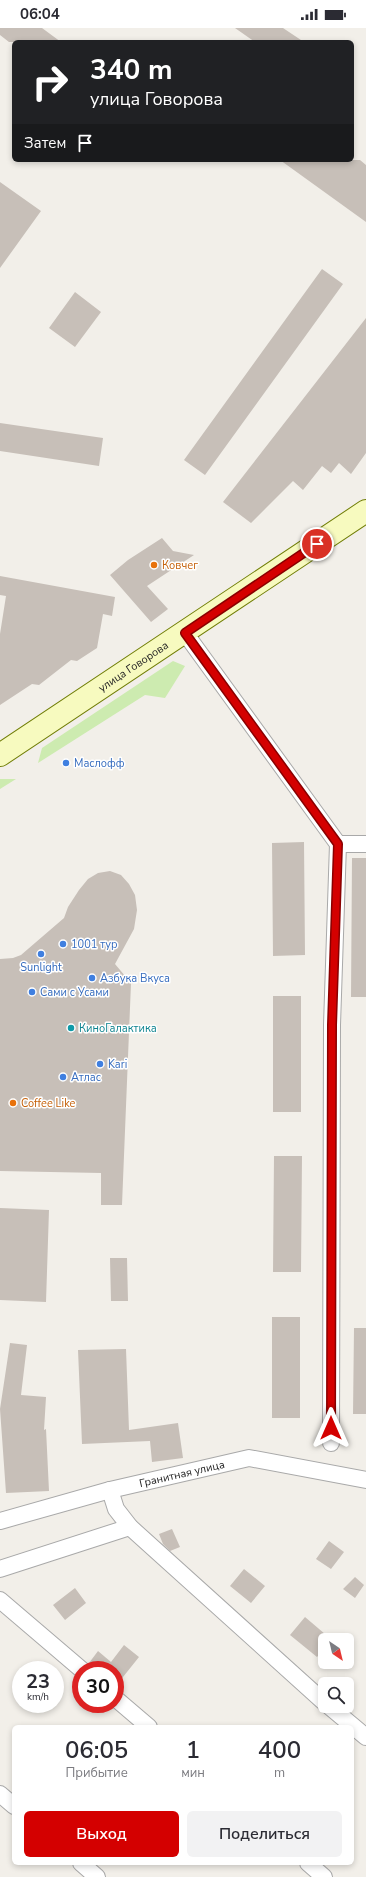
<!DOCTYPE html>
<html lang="ru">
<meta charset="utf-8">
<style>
:root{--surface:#fff;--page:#f2f2f3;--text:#2b2b33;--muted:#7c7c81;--accent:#d40000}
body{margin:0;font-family:"Nunito Sans",sans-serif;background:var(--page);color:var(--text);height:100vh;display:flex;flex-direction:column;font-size:15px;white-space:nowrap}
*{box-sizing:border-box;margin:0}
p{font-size:13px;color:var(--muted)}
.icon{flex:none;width:22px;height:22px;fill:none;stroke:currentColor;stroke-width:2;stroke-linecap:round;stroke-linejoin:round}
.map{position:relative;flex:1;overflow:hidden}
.side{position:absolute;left:12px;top:1697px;width:342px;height:140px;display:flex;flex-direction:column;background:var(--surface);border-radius:6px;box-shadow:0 2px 6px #0003}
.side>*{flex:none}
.top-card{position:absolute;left:12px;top:12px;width:342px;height:122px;border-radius:6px;box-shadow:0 2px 6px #0003;background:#202124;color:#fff;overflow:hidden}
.needle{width:26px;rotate:145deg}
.buttons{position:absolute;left:318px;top:1605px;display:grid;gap:8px}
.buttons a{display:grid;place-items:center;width:36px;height:36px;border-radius:6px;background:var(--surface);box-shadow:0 2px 6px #0003;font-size:20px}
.speed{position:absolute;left:12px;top:1633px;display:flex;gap:8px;font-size:20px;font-weight:700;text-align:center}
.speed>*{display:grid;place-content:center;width:52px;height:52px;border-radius:50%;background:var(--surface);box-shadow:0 2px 6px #0003;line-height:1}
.speed small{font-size:10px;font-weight:400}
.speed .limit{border:6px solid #d22;background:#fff;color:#111}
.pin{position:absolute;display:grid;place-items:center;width:34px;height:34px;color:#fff;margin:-17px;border:2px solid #fff;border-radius:50%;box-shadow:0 1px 4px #0007}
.me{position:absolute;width:44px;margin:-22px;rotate:0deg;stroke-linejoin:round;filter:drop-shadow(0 0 3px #0008)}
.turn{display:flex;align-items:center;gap:14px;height:84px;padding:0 12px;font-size:18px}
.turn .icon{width:52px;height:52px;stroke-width:2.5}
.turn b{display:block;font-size:28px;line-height:34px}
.then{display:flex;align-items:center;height:38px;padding:0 12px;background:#0003;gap:8px;font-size:15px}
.eta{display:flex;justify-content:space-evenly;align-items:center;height:68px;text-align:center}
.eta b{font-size:24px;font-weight:600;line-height:28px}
.primary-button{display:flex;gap:8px;margin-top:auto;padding:8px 12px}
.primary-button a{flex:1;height:46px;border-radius:6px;background:var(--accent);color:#fff;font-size:16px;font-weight:600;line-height:46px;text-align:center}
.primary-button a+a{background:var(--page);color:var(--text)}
.status{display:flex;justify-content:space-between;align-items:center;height:28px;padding:0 20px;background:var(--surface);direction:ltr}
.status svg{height:11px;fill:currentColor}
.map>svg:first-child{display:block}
.grass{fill:#cdebb0}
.building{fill:#c7bfb8}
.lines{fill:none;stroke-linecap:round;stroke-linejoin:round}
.street-casing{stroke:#a9a9a9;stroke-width:18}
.secondary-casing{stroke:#707d05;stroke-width:24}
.street{stroke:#fff;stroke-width:16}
.secondary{stroke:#f7fabf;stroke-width:22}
.route-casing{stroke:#8a0000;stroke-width:10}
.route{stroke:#d40000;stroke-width:7}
.food-dot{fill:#e8710a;stroke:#fff;stroke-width:1.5}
.shop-dot{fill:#3f7fe0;stroke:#fff;stroke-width:1.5}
.culture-dot{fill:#0f9aa8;stroke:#fff;stroke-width:1.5}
.labels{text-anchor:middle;stroke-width:3;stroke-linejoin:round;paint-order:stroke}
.food-label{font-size:11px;fill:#c56008;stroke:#fff;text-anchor:start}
.street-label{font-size:11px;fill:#222;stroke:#fff}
.shop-label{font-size:11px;fill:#366cbe;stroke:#fff;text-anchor:start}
.culture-label{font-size:11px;fill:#0d838f;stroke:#fff;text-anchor:start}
</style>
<div class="status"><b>06:04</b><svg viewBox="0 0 49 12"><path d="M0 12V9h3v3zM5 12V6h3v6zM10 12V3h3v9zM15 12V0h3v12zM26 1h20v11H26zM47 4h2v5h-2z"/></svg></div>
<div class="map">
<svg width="366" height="1849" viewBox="0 0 366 1849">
<rect width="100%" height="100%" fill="#f2efe9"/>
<!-- grass -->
<path class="grass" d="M173 633 185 638 165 670 145 667 38 735 42 720Z
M0 751H16L0 761Z"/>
<!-- building -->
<path class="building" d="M0 0H42L61 14H9L0 7Z
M235 0H283L304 14H255Z
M280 132H360L366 137V194Z
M0 154 41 183 0 240Z
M322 241 343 256 205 447 184 432Z
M75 264 101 284 75 319 49 300Z
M366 290V425L351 446 339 435 331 445 322 438 303 462 293 453 251 495 223 474Z
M0 395 103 410 99 438 0 423Z
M162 510 173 523 194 527 147 558 168 581 151 594 110 547 128 532Z
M0 548 115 569 112 588 103 586 97 620 77 633 71 632 39 657 32 656 0 677V606L6 568 0 567Z
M304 814 305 927 273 928 272 815Z
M352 830H366V969H351Z
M110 843 121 847 129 856 135 867 137 882 134 901 115 936 131 955 122 1177H101V1145L0 1143V931L13 930 21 927 64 890 68 879 79 862 88 851 98 845Z
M273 968H301V1084H273Z
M274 1128H302L301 1244H273Z
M0 1180 49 1182 46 1274 0 1272Z
M110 1230H127L128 1273H111Z
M272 1289H300V1390H272Z
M354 1300H366V1386H353Z
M10 1315 27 1317 21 1367 46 1369 44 1402 46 1401 49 1463 6 1465 0 1381Z
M126 1321 129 1402 178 1395 183 1430 152 1434 150 1413 82 1416 78 1322Z
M172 1501 180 1519 170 1523 163 1516 159 1506Z
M329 1513 344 1524 331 1541 316 1531Z
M244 1541 265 1558 251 1575 230 1558Z
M355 1549 364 1557 355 1570 343 1561Z
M75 1560 86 1575 65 1592 53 1577Z
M305 1589 332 1612H325V1620L317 1629 290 1607Z
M124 1617 139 1629 115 1659V1642H95L89 1635 98 1623 111 1634Z"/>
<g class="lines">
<!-- street casing -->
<g class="street-casing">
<g id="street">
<path d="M185 605 338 816 332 997 331 1415"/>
<path d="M338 816H366"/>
<path d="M110 1462 116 1481 130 1499 325 1675"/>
<path id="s1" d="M0 1493 110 1462 249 1430 366 1452"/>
<path d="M0 1541 130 1499"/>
<path d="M0 1572 82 1642"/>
<path d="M115 1670 149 1699"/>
<path d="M329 1678 366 1709"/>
<path d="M0 1766 14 1778"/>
<path d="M81 1835 97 1849"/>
<path d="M308 1835 324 1849"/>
</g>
</g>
<!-- secondary casing -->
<g class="secondary-casing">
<g id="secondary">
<path id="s2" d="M0 727 366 483"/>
</g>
</g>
<!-- street -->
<use href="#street" class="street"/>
<!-- secondary -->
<use href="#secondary" class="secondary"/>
</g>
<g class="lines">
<!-- route casing -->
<g class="route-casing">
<path id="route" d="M317 516 185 605 338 816 332 997 331 1400"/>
</g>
<!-- route -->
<use href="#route" class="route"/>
</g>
<!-- markers -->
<g class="food-dot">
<circle cx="154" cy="537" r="4"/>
<circle cx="13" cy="1075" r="4"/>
</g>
<g class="shop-dot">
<circle cx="66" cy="735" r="4"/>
<circle cx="63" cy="916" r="4"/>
<circle cx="41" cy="926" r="4"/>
<circle cx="92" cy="950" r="4"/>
<circle cx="32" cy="964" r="4"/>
<circle cx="100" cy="1036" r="4"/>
<circle cx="63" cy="1049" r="4"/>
</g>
<circle class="culture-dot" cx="71" cy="1000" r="4"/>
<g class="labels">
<!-- food labels -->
<g class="food-label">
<text x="162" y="541">Ковчег</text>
<text x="21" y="1079">Coffee Like</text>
</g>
<!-- street labels -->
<g class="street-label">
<text dy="4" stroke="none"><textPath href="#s2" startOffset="160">улица Говорова</textPath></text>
<text dy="4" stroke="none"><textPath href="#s1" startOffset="188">Гранитная улица</textPath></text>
</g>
<!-- shop labels -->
<g class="shop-label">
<text x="74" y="739">Маслофф</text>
<text x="71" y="920">1001 тур</text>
<text x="41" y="943" text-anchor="middle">Sunlight</text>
<text x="100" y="954">Азбука Вкуса</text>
<text x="40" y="968">Сами с Усами</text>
<text x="108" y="1040">Kari</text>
<text x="71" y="1053">Атлас</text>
</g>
<!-- culture labels -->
<g class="culture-label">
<text x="79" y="1004">КиноГалактика</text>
</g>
</g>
</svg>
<div class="buttons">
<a><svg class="needle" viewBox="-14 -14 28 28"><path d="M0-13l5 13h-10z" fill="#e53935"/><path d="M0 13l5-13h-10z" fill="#7c7c81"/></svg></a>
<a><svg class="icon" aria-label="search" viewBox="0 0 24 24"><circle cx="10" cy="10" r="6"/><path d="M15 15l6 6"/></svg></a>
</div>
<div class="speed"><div>23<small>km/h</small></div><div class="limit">30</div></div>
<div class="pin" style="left:317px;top:516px;background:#d93025"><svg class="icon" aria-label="arrive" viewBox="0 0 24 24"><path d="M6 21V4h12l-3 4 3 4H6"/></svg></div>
<svg class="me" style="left:331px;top:1400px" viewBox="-20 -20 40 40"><path d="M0-17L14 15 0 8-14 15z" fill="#d40000" stroke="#fff" stroke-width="4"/></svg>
<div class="top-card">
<div class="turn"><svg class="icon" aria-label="right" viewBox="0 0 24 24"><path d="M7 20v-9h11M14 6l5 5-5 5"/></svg><div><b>340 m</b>улица Говорова</div></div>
<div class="then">Затем<svg class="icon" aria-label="arrive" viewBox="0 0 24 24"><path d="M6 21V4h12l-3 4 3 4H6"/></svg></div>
</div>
<section class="side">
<div class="eta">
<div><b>06:05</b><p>Прибытие</p></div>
<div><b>1</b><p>мин</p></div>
<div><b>400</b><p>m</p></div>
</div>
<div class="primary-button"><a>Выход</a><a>Поделиться</a></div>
</section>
</div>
